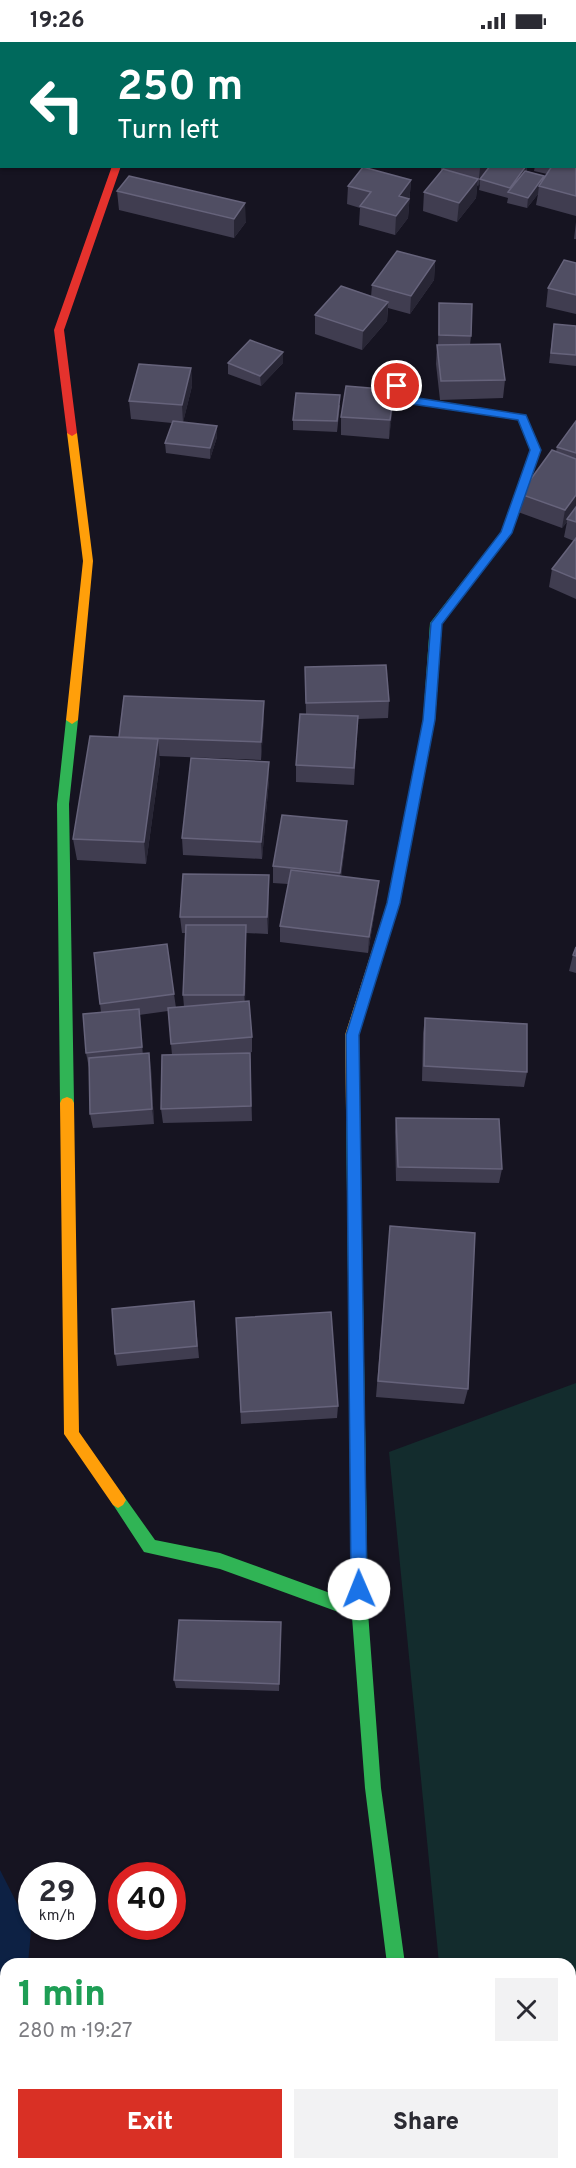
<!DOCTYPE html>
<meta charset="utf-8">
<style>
:root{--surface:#fff;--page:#f2f2f3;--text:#2b2b33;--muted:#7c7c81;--accent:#d93025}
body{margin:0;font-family:Overpass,sans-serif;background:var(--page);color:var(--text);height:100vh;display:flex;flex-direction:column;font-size:22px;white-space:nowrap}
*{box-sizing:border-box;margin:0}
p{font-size:20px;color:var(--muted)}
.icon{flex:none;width:33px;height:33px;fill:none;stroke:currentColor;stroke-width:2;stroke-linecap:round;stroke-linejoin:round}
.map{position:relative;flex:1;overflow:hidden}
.sheet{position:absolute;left:0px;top:1916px;width:576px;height:212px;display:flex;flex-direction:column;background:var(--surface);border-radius:18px 18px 0 0;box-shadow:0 2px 4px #0004}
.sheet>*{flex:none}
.top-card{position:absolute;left:0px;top:0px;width:576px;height:126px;box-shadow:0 2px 4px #0004;background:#00695c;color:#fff;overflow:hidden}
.speed{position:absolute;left:18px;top:1820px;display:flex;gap:12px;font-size:30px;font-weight:700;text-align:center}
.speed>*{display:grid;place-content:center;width:78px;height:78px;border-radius:50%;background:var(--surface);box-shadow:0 2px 4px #0004;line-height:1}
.speed small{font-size:15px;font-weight:400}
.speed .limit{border:9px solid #d22;background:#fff;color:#111}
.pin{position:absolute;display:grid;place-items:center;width:51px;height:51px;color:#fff;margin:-26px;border:3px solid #fff;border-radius:50%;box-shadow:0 2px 6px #0007}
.me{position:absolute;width:66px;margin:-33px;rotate:359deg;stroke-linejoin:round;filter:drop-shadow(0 0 4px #0008)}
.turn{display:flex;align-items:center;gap:21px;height:126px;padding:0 18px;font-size:27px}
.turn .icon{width:78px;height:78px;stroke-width:2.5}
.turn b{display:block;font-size:42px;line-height:51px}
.round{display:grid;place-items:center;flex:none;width:63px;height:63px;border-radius:0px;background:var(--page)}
.headline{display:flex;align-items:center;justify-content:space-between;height:102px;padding:0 18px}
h1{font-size:36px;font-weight:800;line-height:45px;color:#1e9e55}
.cta{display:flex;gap:12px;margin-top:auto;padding:12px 18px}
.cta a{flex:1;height:69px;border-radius:0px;background:var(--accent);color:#fff;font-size:24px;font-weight:800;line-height:69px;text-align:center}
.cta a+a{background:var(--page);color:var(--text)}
.status{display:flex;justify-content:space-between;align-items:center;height:42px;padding:0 30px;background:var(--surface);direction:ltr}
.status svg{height:16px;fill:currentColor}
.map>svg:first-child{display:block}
.green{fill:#132c2d}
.water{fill:#0d2144}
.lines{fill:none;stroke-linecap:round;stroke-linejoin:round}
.street{fill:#4a4962;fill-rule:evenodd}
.fast{fill:#30b455;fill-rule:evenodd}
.slow{fill:#ff9f0a;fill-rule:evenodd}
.jam{fill:#e5322d;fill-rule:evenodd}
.wall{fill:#403d50}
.shaded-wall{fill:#282635}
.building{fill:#504e63;stroke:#66637b;stroke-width:1.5}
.route{fill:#1a73e8;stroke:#114b97;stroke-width:1.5}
</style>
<div class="status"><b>19:26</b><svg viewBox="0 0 49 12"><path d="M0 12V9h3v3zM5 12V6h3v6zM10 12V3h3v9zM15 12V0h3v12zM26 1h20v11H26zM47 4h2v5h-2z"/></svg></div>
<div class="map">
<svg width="576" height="2126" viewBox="0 0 576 2126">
<rect width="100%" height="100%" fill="#161421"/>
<!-- green -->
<path class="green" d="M576 1341V2126H563L542 2121H570V1922L439 1921 389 1410Z"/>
<!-- water -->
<path class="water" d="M0 1828 31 1889 28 1921 6 1922V2121H10L9 2126H0Z"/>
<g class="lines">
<!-- street -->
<path class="street" d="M178 0H198L177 2Z
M394 2121H440V2126H394Z"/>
<!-- fast -->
<path class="fast" d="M386 326 390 327 412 355 526 373 540 408 511 491 442 582 435 678 426 724 420 728 414 724 423 678 430 581 501 490 530 408 518 378 405 360 381 329Z
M72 674 78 678 69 762 74 1061 72 1065 67 1067 62 1065 60 1061 57 762 66 678Z
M353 1062 358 1064 360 1068 368 1570 381 1746 405 1922H387L365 1746 352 1575 220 1527 144 1510 110 1458 113 1453 118 1450 123 1453 155 1498 220 1511 352 1559 346 1068 348 1064Z"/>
<!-- slow -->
<path class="slow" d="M72 388 77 391 93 519 78 678 72 682 66 678 83 519 67 391Z
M420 720 426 724 399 861 359 993 360 1068 358 1072 353 1074 348 1072 346 1068 345 993 387 861 414 724Z
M67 1055 72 1057 74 1061 79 1390 123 1453 126 1458 123 1463 118 1466 113 1463 64 1392 60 1061 62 1057Z"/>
<!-- jam -->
<path class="jam" d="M112 124H121L64 288 77 391 72 394 67 391 54 288Z"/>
</g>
<!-- wall -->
<path class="wall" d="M494 0H576L574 2H496Z
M576 107V174L536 163 538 152 527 166 507 161 508 156 479 148 480 142 477 144 476 156 457 180 423 169 424 150 441 130V124H527V129L544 134V136L547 132 534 129 535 124H574Z
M411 138 408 176 395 193 359 183 360 166 347 162 348 144Z
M117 149 246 180 234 196 119 168Z
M576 180V197H574Z
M435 219 434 238 410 272 388 266 387 279 362 308 315 292V273L371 255 372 243Z
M576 222V272L546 265 548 246Z
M439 261 471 294 470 303 505 338 503 356 440 358 436 322 437 303H438Z
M554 282 576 284V324L549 321Z
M283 310V321L261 344 228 332V321Z
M191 326 192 344 183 380 217 395 210 417 166 411 165 401 172 381 131 377 129 359Z
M394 348 389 397 341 393V375Z
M340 363 337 390 293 388V378Z
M576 379V557L549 545 552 527 574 499 564 495 567 480 562 486 518 470 520 452 556 410 557 405Z
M305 625 389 659 388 676 358 677 354 743 296 740V723L306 672Z
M264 676 261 718 159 714 160 720 146 822 77 818 73 797 119 696Z
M269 738 262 817 183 813 182 796Z
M347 779 346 796 341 835 379 839 377 856 368 911 280 900V884L288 842 273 841V824Z
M269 849 268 892 246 891 245 960 252 995V1010L248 1011H250L252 1079 163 1081 161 1067 172 1013 168 969 139 973 143 1012 151 1026 154 1082 93 1086 90 1072 89 1026 86 1011 101 970 100 962 174 952 176 966 184 965 183 953 185 891H182L180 875Z
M576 905V931L569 929 573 913Z
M425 976 527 1030 524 1045 422 1039 423 991Z
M396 1076 502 1127 499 1141 396 1139 395 1090Z
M390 1184 468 1347 464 1362 376 1355Z
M195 1272 199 1316 117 1324 115 1312Z
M236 1276 338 1364 337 1376 241 1382Z
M281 1589 279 1649 176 1646 174 1638Z"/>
<!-- shaded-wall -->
<path class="shaded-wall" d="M515 0H524V2H515Z
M576 0V16L574 18V2Z
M481 124H494L480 137V142L478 145 480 126Z
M526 124H527L526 133 509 150 510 146Z
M544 134 543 145 539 144 538 152 527 166 528 156Z
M478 137 476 156 457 180 459 161Z
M411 138 408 176 395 193 396 174 399 154Z
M245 161 246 180 234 196V177Z
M435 219 434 238 410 272 411 254Z
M388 260 387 279 362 308 363 289Z
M283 310V321L261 344 260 334Z
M191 326 192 344 183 381 182 363Z
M394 348 393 366 389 397 390 378Z
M217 384V395L210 417V406Z
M576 453V466L567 477V480L562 486 565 468Z
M264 659V676L261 718V700Z
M158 697 160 720 146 822 144 800Z
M269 720V738L262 817 261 800Z
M347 779 346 796 339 847 340 831Z
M269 833V849L268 892 267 875Z
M379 839 377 856 368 911 369 895Z
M246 883V899L245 968 244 953Z
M139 967 141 982 144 1020 142 1005Z
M149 1011 151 1026 154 1082 152 1067Z"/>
<!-- building -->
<path class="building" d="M537 0H576L574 2H541Z
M574 106 576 107V124H574Z
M490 124H526L510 146 480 137Z
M552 124H576V154L539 144Z
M363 125 411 138 399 154 409 157 396 174 360 164 371 150 348 144Z
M443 127 478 137 459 161 424 150Z
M525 129 544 134 528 156 508 150Z
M129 134 245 161 234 177 117 149Z
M397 209 435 219 411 254 372 243Z
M564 218 576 221V253L548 246Z
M341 244 388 260 363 289 315 273Z
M439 261 472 262 471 294 439 293Z
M554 282 576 284V313L551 311Z
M250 298 283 310 260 334 228 321Z
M500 302 505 338 441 339 437 303Z
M139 322 191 326 182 363 129 359Z
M346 344 394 348 390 378 341 375Z
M296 351 340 353 337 379 293 378Z
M173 379 217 384 210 406 165 401Z
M576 379V411L557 405Z
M552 408 576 417V453L565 468 520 452Z
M576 465V480L567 477Z
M576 496V537L552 527Z
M386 623 389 659 306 661 305 625Z
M124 654 264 659 261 700 119 695Z
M300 672 358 674 354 726 296 723Z
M90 694 158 697 144 800 73 797Z
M191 716 269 720 261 800 182 796Z
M282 773 347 779 340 831 273 824Z
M291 828 379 839 369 895 280 884Z
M183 832 269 833 267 875H180Z
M186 883H246L244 953H183Z
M167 902 174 952 100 962 94 911Z
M576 905V914L573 913Z
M249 959 252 995 171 1002 168 966Z
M139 967 142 1005 86 1011 83 972Z
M425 976 527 982V1030L424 1024Z
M149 1011 152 1067 90 1072 89 1016Z
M250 1011 251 1064 161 1067 162 1013Z
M396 1076 499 1077 502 1127 398 1125Z
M390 1184 475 1191 468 1347 378 1339Z
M194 1259 197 1304 115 1312 112 1267Z
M331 1270 338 1364 241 1370 236 1276Z
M179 1578 281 1580 279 1642 174 1638Z
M255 2121H273V2126H214Z"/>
<!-- route -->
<path class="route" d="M397 340 401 341 412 355 526 373 541 408 512 491 442 582 435 678 400 861 359 993 367 1547 365 1553 359 1555 354 1553 351 1547 346 993 387 861 423 678 431 581 501 490 530 408 518 378 405 361 392 344Z"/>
</svg>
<div class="speed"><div>29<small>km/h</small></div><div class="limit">40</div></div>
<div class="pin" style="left:397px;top:344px;background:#d93025"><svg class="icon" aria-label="arrive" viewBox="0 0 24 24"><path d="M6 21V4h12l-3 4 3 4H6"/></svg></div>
<svg class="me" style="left:359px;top:1547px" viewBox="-20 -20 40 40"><circle r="19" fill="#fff"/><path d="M0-13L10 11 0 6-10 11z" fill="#1a73e8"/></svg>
<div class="top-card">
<div class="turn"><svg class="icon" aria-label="left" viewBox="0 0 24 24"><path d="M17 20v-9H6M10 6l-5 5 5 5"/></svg><div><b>250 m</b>Turn left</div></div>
</div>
<section class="sheet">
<div class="headline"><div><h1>1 min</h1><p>280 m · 19:27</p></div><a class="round"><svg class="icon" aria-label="close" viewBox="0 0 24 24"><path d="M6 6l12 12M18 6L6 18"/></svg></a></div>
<div class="cta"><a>Exit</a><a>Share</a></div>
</section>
</div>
